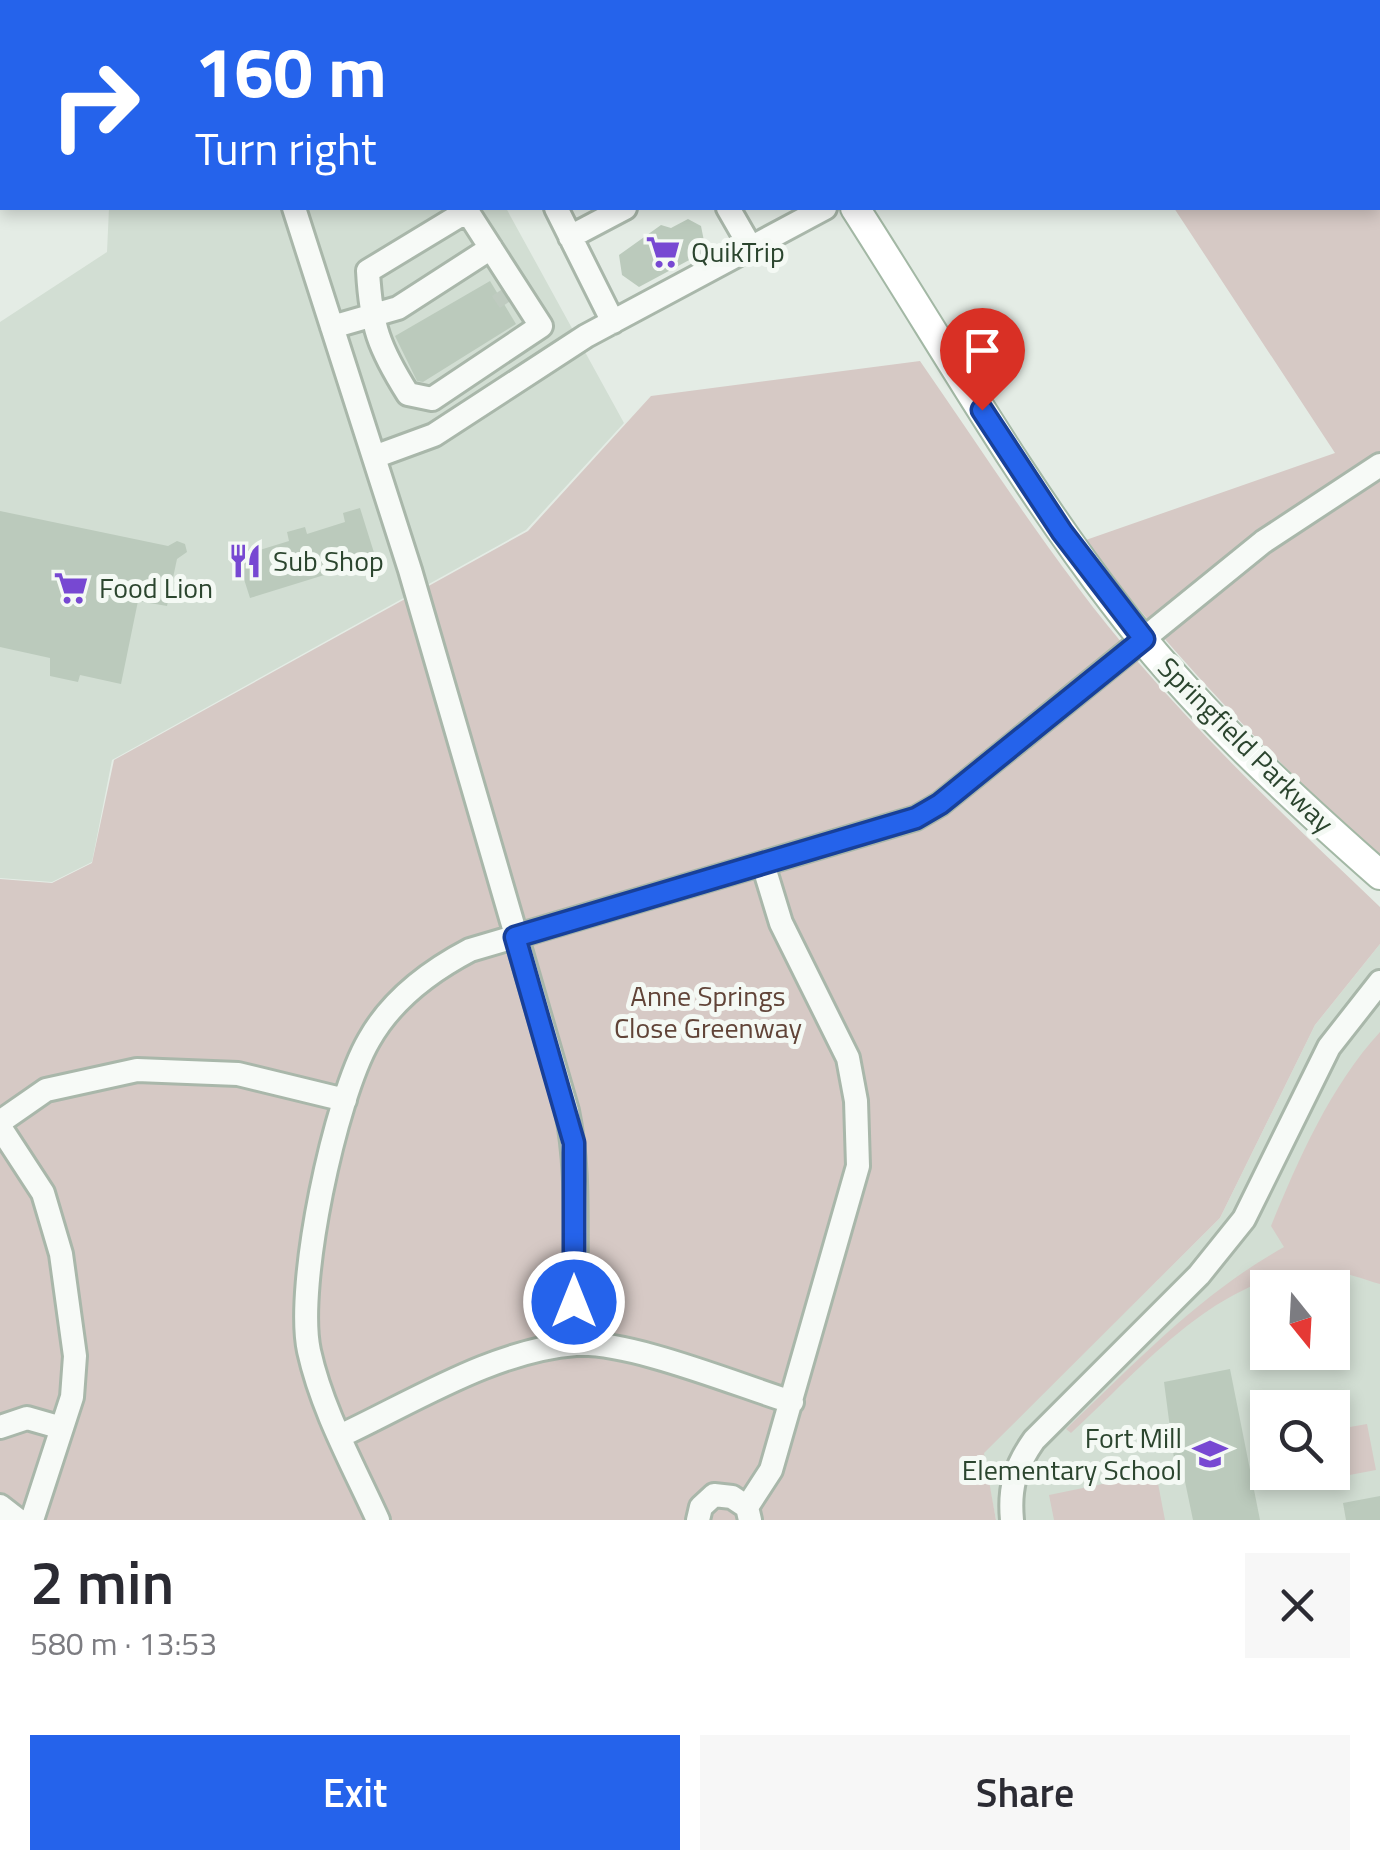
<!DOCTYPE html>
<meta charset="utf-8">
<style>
:root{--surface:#fff;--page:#f7f7f7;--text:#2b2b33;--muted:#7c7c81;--accent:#2563eb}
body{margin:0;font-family:"Titillium Web",sans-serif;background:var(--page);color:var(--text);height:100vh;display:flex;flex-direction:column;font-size:38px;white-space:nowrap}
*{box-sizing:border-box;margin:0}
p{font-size:32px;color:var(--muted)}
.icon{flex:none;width:55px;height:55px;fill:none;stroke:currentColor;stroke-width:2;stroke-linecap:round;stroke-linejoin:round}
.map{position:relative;height:1520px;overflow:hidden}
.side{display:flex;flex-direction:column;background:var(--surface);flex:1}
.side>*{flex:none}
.top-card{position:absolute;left:0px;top:0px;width:1380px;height:210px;box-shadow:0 5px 15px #0003;background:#2563eb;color:#fff;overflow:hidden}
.needle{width:65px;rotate:162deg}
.fabs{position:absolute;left:1250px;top:1270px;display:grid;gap:20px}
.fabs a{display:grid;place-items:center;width:100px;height:100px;border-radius:0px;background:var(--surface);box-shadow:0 5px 15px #0003;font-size:50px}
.pin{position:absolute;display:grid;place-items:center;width:85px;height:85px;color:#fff;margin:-102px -42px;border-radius:50% 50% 50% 0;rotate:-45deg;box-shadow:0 0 10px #0007}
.pin .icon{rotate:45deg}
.me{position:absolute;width:110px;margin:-55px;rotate:0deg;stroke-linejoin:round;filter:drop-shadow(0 0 8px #0008)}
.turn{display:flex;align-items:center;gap:35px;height:210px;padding:0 30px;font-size:45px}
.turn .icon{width:130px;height:130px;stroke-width:2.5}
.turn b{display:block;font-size:70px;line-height:85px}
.round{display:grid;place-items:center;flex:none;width:105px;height:105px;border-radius:0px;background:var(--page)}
.summary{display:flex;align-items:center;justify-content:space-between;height:170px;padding:0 30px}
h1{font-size:60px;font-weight:600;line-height:75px}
.cta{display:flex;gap:20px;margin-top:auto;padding:20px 30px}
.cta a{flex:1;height:115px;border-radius:0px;background:var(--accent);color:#fff;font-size:40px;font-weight:600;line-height:115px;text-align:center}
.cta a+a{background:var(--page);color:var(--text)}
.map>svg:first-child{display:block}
.built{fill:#d2ded3;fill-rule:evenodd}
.green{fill:#d6c9c5}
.building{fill:#bbcabc}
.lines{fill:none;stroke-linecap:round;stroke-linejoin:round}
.minor-tunnel{stroke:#bfcbc0;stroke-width:22;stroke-dasharray:22 11;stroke-linecap:butt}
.minor-casing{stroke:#a9b7aa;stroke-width:28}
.major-casing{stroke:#a3b8a5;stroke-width:32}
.minor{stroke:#f7faf7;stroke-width:22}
.major{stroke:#fff;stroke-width:28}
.route-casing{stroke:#184099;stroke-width:25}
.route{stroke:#2563eb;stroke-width:18}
.labels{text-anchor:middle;stroke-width:10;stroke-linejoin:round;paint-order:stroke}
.poi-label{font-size:28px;fill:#2b452e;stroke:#f4f9f4;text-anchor:start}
.street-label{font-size:28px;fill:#2b452e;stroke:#f4f9f4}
.park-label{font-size:28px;fill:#614438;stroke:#f4f9f4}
</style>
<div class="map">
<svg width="1380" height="1520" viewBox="0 0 1380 1520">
<rect width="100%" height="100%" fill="#e4ece5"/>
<!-- built -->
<path class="built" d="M109 208H506L624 423 526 530 112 760 92 862 52 882 0 878V322L107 252Z
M1380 944V1520H996L983 1453 1220 1218 1315 1025ZM1268 1288H1332V1352H1268ZM1268 1408H1332V1472H1268Z"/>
<!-- green -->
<path class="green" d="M1038 0H1380V855C1270 759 1174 655 1083 541L1335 453 1174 208H1378V2Z
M920 361C991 463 1058 570 1139 663 1214 750 1297 828 1380 907V944L1315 1025 1220 1218 984 1453 996 1520H0V879L52 883 92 863 114 760 528 531 651 396Z
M1380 1032V1284C1362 1279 1338 1269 1319 1270 1216 1275 1143 1368 1071 1433L1066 1429C1135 1363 1200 1294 1284 1247L1271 1226C1298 1160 1331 1085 1380 1032Z
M1367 1424 1376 1470 1286 1487 1283 1473 1332 1472 1333 1430Z
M1156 1473 1165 1520H1054L1049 1495Z"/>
<!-- building -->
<path class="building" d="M688 219 701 226 706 251 639 287 622 275 619 255 661 225 671 228Z
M490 281 516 324 423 382 417 381 395 336Z
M360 508 376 559 250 598 235 551 248 547 250 553 289 541 287 532 305 527 307 534 345 522 343 513Z
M0 511 168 546 177 541 185 544 187 552 177 559 167 606 138 601 121 684 80 675 78 682 50 676V658L0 647Z
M1230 1369 1260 1520H1193L1183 1472 1176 1474 1164 1382Z
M1380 1496V1520H1346L1343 1503Z"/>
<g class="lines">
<!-- minor-tunnel -->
<path class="minor-tunnel" d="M501 290 509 302"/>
<!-- minor casing -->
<g class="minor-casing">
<path id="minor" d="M294 208 410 570 567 1111C583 1187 570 1267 580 1344
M556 208 613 322
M728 208 751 248
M467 211 541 326 432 399 408 394C379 348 371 326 368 271Z
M570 237 625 208
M332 327 398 308 491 248
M374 457 434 435 586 336 825 208
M0 1122 46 1090 137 1070 238 1074 345 1100
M0 1127 43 1193 61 1254 75 1356 72 1397 32 1520
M0 1427 27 1418 62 1428
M340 1436C413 1402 494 1350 576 1344 631 1341 737 1385 792 1402
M0 1506 18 1520
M747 1507 771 1470 858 1166 856 1101 848 1058 781 923 763 864
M378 1520C353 1465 322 1410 309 1351 295 1286 335 1098 369 1040 392 999 430 971 470 950L862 834 916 818 940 804 1263 542 1380 465
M698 1520 701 1507 714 1495 732 1497 747 1507 750 1520
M1012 1520C1009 1488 1015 1467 1034 1440L1199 1275 1244 1219 1329 1047 1380 982"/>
</g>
<!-- major casing -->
<g class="major-casing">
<path id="major" d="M711 2 716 0
M0 171H2
M855 208C940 340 1018 478 1114 603 1191 705 1285 791 1380 875"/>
</g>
<!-- minor -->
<use href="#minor" class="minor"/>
<!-- major -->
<use href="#major" class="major"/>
</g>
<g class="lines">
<!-- route casing -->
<g class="route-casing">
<path id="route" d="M574 1302V1143L515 937 916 818 940 804 1144 639 1062 532 982 410"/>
</g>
<!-- route -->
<use href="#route" class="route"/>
</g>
<!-- icons -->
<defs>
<g id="supermarket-bare" transform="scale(2.7)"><path d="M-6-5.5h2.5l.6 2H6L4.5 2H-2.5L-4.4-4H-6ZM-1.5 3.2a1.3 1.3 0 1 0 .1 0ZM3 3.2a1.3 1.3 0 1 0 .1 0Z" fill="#7748d2" stroke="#f4f9f4" stroke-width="2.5" paint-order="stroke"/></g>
<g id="restaurant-bare" transform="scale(2.7)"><path d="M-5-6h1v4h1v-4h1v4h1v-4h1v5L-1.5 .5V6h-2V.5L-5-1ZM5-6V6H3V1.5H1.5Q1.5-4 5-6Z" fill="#7748d2" stroke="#f4f9f4" stroke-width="2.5" paint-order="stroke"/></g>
<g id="school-bare" transform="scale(2.7)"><path d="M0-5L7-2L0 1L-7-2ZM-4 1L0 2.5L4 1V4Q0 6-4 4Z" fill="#7748d2" stroke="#f4f9f4" stroke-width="2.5" paint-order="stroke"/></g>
</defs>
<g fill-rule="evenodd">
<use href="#supermarket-bare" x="663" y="252"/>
<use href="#restaurant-bare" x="245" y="561"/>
<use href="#supermarket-bare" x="71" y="588"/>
<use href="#school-bare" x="1210" y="1454"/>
</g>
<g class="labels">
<!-- poi labels -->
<g class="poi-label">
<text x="691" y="262">QuikTrip</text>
<text x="273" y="571">Sub Shop</text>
<text x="99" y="598">Food Lion</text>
<text x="1182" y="1448" text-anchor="end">Fort Mill<tspan x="1182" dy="32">Elementary School</tspan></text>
</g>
<!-- street labels -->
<g class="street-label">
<text transform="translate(1246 745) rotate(45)" y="10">Springfield Parkway</text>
</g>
<!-- park labels -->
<g class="park-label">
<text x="708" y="1006">Anne Springs<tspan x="708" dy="32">Close Greenway</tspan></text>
</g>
</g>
</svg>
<div class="fabs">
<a><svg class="needle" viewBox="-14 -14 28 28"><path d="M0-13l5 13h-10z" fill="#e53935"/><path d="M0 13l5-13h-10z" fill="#7c7c81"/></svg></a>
<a><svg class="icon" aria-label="search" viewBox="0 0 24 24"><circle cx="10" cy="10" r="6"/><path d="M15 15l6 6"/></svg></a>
</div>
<div class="pin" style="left:982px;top:410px;background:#d93025"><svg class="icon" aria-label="arrive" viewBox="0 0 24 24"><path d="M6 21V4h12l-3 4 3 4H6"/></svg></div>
<svg class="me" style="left:574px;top:1302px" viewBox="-20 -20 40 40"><circle r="17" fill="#2563eb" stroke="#fff" stroke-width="3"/><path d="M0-11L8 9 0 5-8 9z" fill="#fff"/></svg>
<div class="top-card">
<div class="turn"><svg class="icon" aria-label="right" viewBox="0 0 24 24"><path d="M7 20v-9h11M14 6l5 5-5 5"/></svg><div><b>160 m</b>Turn right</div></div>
</div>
</div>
<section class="side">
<div class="summary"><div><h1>2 min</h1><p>580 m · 13:53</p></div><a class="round"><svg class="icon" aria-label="close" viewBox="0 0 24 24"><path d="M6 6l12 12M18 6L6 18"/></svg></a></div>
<div class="cta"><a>Exit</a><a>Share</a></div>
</section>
